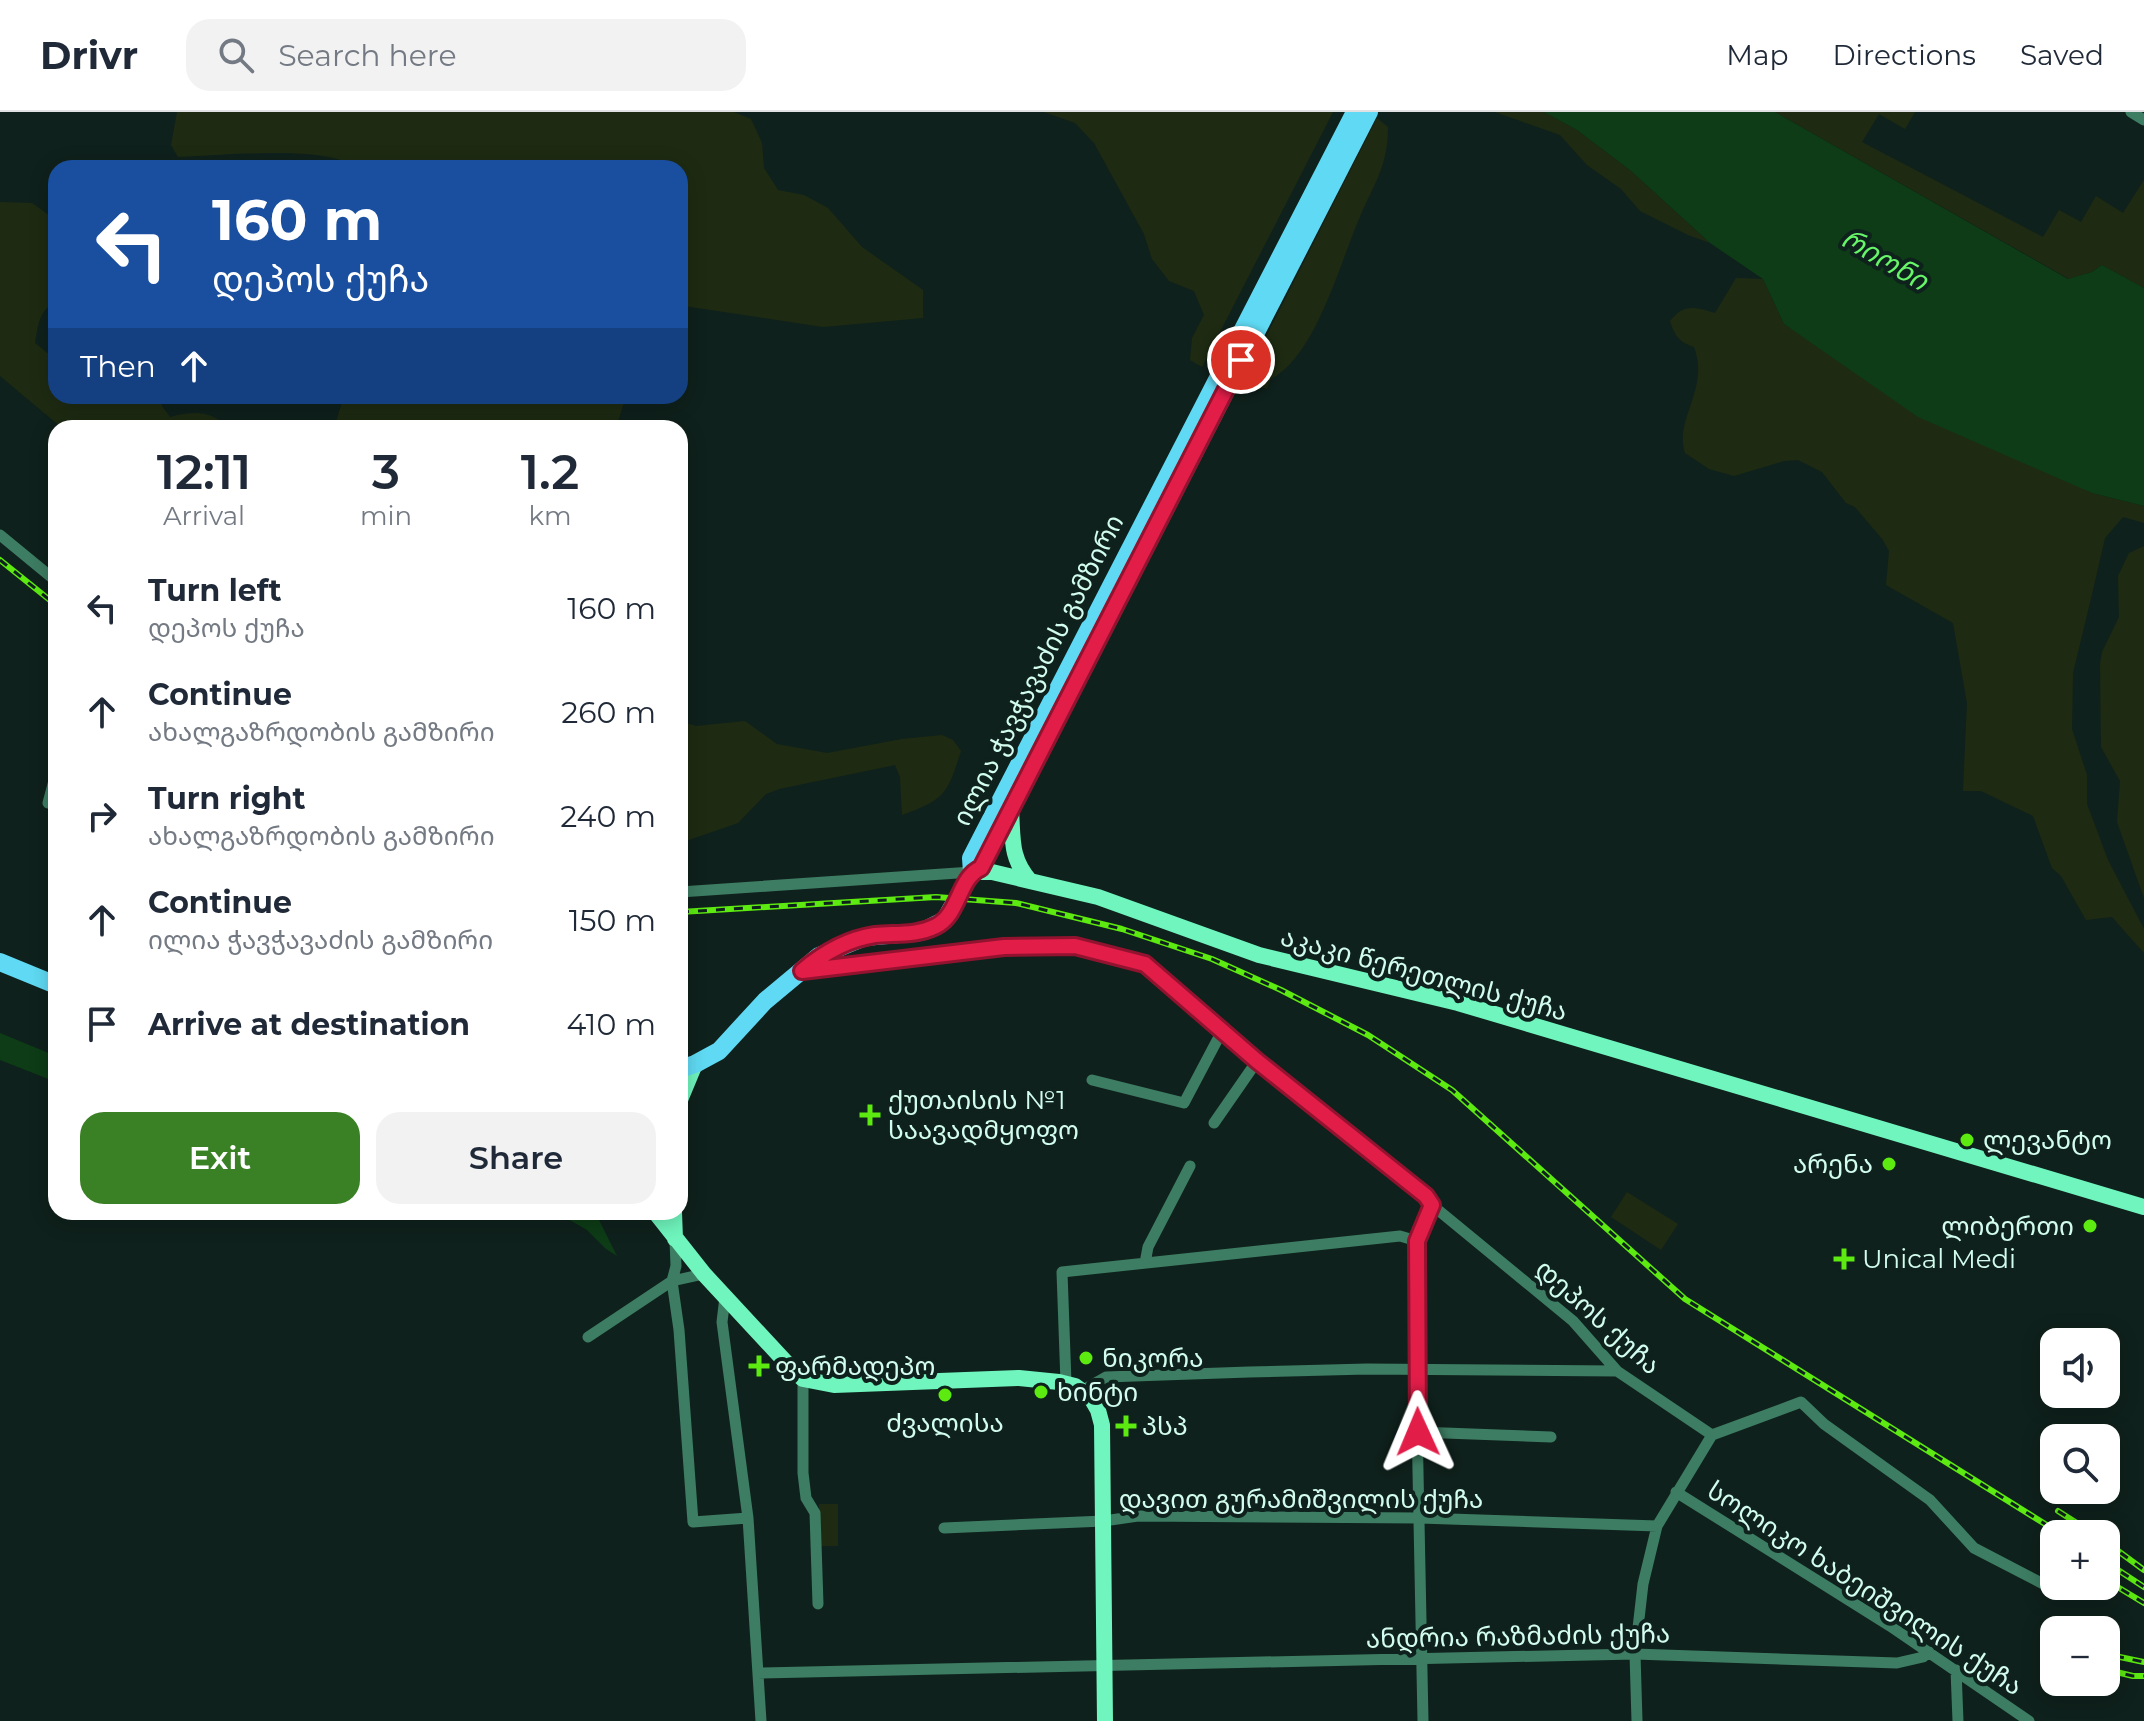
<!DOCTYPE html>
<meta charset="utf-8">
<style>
:root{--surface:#fff;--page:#f2f2f3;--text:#1f2937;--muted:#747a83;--line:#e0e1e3;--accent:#3a8025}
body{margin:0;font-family:Montserrat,"Noto Sans Georgian",sans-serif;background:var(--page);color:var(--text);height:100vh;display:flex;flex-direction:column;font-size:30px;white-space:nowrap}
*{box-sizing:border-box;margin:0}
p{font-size:26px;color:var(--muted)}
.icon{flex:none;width:44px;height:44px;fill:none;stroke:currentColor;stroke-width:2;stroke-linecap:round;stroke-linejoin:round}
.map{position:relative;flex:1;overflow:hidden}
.drawer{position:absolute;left:48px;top:308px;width:640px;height:800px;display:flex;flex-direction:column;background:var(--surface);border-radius:24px;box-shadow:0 4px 20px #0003}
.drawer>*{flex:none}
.banner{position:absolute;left:48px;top:48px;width:640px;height:244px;border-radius:24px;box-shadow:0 4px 20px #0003;background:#1a4fa0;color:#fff;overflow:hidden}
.tools{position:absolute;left:2040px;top:1216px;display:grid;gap:16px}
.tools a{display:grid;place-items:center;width:80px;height:80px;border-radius:16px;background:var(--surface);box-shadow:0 4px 20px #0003;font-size:40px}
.pin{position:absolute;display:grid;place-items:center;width:68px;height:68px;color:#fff;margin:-34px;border:4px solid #fff;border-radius:50%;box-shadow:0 2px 8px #0007}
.me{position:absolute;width:88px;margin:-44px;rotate:359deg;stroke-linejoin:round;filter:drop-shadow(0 0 6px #0008)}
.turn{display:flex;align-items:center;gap:28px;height:168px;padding:0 32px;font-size:36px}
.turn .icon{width:104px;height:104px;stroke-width:2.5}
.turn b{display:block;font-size:56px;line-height:68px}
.then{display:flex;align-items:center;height:76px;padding:0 32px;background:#0003;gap:16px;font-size:30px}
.eta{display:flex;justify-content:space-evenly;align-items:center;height:136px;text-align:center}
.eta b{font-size:48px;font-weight:600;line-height:56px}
.button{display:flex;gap:16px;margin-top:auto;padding:16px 32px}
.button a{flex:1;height:92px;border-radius:24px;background:var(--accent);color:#fff;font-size:32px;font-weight:600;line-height:92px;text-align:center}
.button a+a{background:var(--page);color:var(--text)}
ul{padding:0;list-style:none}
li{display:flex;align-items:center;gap:24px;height:104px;padding:0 32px}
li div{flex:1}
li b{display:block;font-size:30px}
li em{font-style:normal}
header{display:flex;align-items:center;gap:48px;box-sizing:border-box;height:112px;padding:0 40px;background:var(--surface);border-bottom:2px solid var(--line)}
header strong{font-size:38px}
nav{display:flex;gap:44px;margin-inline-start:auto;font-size:28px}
.search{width:560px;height:72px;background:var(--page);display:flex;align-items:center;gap:20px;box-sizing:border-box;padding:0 28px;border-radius:24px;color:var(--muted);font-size:30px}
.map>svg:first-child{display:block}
.green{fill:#1e2b12}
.water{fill:#0d3c16}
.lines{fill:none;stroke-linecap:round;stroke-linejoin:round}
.street{stroke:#3d7d63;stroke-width:11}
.secondary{stroke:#6ff5bd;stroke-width:16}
.primary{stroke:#60daf4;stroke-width:18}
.rail-casing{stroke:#5cea10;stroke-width:6}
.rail{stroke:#0f211c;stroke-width:3;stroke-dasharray:9;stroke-linecap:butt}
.route-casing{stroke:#92132f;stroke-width:20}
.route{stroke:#e11d48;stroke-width:14}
.poi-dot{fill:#5cea10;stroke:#0f211c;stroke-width:3}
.labels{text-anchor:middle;stroke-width:8;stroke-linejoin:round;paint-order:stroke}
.street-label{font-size:26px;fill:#d2fcee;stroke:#0f211c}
.poi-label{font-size:26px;fill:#d2fcee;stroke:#0f211c;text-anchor:start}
.water-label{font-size:28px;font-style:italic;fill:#67f569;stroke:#0f211c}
</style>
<header>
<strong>Drivr</strong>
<div class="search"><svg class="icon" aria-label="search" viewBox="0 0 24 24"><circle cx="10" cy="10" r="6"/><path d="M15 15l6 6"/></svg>Search here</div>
<nav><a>Map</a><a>Directions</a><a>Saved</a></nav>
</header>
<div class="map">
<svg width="2144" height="1609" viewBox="0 0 2144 1609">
<rect width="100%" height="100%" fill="#0f211c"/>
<!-- green -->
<path class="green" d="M177 0H734L751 7 762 31 764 56 778 78 804 83 828 96 862 135 923 178V206L823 215 684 194 680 198V56H356C329 32 217 44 178 45L171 33Z
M1044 0H1333L1202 255 1190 248 1192 226 1204 203 1194 179 1169 169 1152 147 1144 122 1094 31 1075 11Z
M1495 0H1544L1577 18 1631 59 1710 131 1688 123 1640 99 1621 77 1587 53 1560 23Z
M1775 0H1915L1905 17 1879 2 1862 30 2043 125 2059 98 2081 110 2096 84 2123 101 2144 68V176L2102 153 2092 160 2069 167Z
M1377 6 1388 15C1388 55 1373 73 1359 107 1340 151 1315 245 1271 267L1267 277 1244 268Z
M0 90 32 91 56 108V190C39 197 38 214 35 231L56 248V284H162V294L170 305C196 299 208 298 230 316H62L0 264Z
M1736 166 1763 167 1784 212 1833 244 2092 381 2144 394V411L2123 405 2105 426 2092 482 2073 561 2072 617 2087 663V692L2108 748 2144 817V841L2112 805 2086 808 2061 764 2052 756 2033 704 1981 679H1963L1967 591 1953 511 1886 473 1889 439 1883 428 1855 395 1846 391 1822 360 1798 348 1784 349 1734 364 1709 357 1685 341C1674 307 1710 277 1694 235 1679 230 1675 224 1670 209 1684 191 1695 195 1715 201Z
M344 284H626L616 316H334Z
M2144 434V786L2117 710 2120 669 2101 635 2100 552 2102 540 2119 505 2118 464 2129 441Z
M680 609 696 614 745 609 777 632 827 641 902 627 942 623 953 628 961 639C947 682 946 687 902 703L900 665 895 653 779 677 766 682 738 711 680 731Z
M1627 1080 1678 1112 1661 1138 1611 1105Z
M819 1392H838V1434H819Z"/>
<!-- water -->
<path class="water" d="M1544 0H1775L2068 167 2092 160 2102 153 2144 176V394L2092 381 1918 305 1784 212 1763 167 1710 131 1631 59 1577 18Z
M0 921 56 944V970L0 948Z
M556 1100H595L617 1144 606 1137 587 1118Z"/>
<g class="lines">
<!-- street -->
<path class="street" d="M2131 0 2144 8
M0 423 56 469
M48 691 56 661
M680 780 972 760
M806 858 1004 835 1075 834 1145 852 1257 949 1426 1084 1432 1093 1573 1209 1617 1259 1712 1323
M1092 968 1184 991 1222 919
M1214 1011 1257 949
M1145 1151 1148 1135 1190 1054
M704 1162 672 1169 679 1218 693 1410 748 1406
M725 1185 722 1210 748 1406 761 1609
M588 1225 672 1169 676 1154 675 1128
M803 1267V1361L806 1386 815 1401 818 1492
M1066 1271 1062 1160 1400 1124 1417 1129
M1083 1278 1106 1265 1249 1260 1367 1257 1617 1259
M1418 1320 1551 1325
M1712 1323 1801 1290 1824 1312 1930 1388 1974 1436 2051 1476
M1676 1380 1890 1514 2029 1609
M944 1416 1104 1409 1138 1404 1420 1406 1657 1414
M1956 1558 1958 1609
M758 1561 1635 1542 1897 1551 1923 1545 1929 1540
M1423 1609 1416 1259 1417 1129 1432 1093
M1637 1609 1635 1542 1643 1472 1657 1414 1712 1323"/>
<!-- secondary -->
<path class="secondary" d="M1011 698C1013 727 1010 746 1030 769
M972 760H992L1098 785 1259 843 1458 891 2144 1095
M680 988 695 952
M655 1100 704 1162 793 1258 803 1267 834 1273 1019 1266 1059 1270 1075 1274 1091 1286 1098 1298 1102 1313 1105 1609
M674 1100 675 1127"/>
<!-- primary -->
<path class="primary" d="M972 760 981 756 1369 0
M972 760 971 746 1355 0
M0 850 56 873
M680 957 695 952 719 939 765 889 819 844 865 825 921 820 945 808 972 760"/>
<!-- rail casing -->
<g class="rail-casing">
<path id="rail" d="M0 448 56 493
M680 800 936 785 1016 791 1122 817 1212 847 1281 878 1368 923 1452 978 1685 1187 2061 1422
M2058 1399 2094 1422
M2106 1430 2144 1458
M2106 1450 2144 1475
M2106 1468 2144 1491
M2115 1544 2144 1550
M2108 1558 2133 1564H2144"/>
</g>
<!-- rail -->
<use href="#rail" class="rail"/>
</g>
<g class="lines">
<!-- route casing -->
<g class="route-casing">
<path id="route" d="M1241 248 981 756C958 766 960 802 936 814 916 824 896 821 875 823 848 827 822 842 802 859L1004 835 1075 834 1145 852 1257 949 1426 1084 1432 1093 1417 1129 1418 1320"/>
</g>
<!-- route -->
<use href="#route" class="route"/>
</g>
<!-- markers -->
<g class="poi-dot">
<path d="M866 991h8v8h8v8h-8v8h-8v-8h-8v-8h8z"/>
<circle cx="1967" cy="1028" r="8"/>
<circle cx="1889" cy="1052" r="8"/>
<circle cx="2090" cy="1114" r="8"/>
<path d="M1840 1135h8v8h8v8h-8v8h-8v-8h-8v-8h8z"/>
<circle cx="1086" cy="1246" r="8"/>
<path d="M755 1242h8v8h8v8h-8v8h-8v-8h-8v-8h8z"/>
<circle cx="1041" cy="1280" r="8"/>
<circle cx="945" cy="1283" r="8"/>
<path d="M1122 1302h8v8h8v8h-8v8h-8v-8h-8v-8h8z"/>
</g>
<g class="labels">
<!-- street labels -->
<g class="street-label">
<text transform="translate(1038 558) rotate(-63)" y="9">ილია ჭავჭავაძის გამზირი</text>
<text transform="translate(1424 862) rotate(15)" y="9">აკაკი წერეთლის ქუჩა</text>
<text transform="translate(1598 1205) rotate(42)" y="9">დეპოს ქუჩა</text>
<text x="1301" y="1396">დავით გურამიშვილის ქუჩა</text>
<text transform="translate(1865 1476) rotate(33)" y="9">სოლიკო ხაბეიშვილის ქუჩა</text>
<text transform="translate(1518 1524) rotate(-1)" y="9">ანდრია რაზმაძის ქუჩა</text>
</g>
<!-- poi labels -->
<g class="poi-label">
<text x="888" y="997">ქუთაისის №1<tspan x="888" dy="30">საავადმყოფო</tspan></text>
<text x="1983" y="1037">ლევანტო</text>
<text x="1873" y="1061" text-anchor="end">არენა</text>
<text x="2074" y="1123" text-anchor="end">ლიბერთი</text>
<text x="1862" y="1156">Unical Medi</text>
<text x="1102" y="1255">ნიკორა</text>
<text x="775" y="1263">ფარმადეპო</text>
<text x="1057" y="1289">ხინტი</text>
<text x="945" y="1320" text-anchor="middle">ძვალისა</text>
<text x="1142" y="1323">პსპ</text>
</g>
<!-- water labels -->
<g class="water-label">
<text transform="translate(1885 147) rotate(30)" y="10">რიონი</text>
</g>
</g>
</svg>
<div class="tools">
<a><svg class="icon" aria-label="sound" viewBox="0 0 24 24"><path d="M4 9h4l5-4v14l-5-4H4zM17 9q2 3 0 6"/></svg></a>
<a><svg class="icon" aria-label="search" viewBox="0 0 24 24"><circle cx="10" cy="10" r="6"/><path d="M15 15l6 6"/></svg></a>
<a>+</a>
<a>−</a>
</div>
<div class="pin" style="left:1241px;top:248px;background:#d93025"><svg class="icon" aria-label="arrive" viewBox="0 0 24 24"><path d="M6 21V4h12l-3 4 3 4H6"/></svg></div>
<svg class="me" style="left:1418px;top:1320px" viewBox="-20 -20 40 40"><path d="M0-17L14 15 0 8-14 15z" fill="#e11d48" stroke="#fff" stroke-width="4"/></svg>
<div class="banner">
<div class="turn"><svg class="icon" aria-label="left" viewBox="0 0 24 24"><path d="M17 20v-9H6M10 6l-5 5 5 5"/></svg><div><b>160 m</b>დეპოს ქუჩა</div></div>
<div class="then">Then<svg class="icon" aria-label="ahead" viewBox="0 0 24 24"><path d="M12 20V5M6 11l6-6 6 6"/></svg></div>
</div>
<section class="drawer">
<div class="eta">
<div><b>12:11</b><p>Arrival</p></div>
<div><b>3</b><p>min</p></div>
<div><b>1.2</b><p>km</p></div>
</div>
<ul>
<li><svg class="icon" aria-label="left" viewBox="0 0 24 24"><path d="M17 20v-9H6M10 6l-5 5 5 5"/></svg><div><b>Turn left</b><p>დეპოს ქუჩა</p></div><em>160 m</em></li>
<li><svg class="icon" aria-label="ahead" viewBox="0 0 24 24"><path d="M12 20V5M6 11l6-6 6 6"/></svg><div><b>Continue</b><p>ახალგაზრდობის გამზირი</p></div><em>260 m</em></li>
<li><svg class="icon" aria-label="right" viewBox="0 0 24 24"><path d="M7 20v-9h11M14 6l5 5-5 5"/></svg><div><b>Turn right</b><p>ახალგაზრდობის გამზირი</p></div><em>240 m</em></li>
<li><svg class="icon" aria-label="ahead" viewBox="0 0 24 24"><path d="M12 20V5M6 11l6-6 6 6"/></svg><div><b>Continue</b><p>ილია ჭავჭავაძის გამზირი</p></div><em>150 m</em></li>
<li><svg class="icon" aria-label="arrive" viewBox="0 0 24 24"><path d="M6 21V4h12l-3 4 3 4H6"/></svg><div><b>Arrive at destination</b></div><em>410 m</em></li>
</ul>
<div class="button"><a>Exit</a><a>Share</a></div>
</section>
</div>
